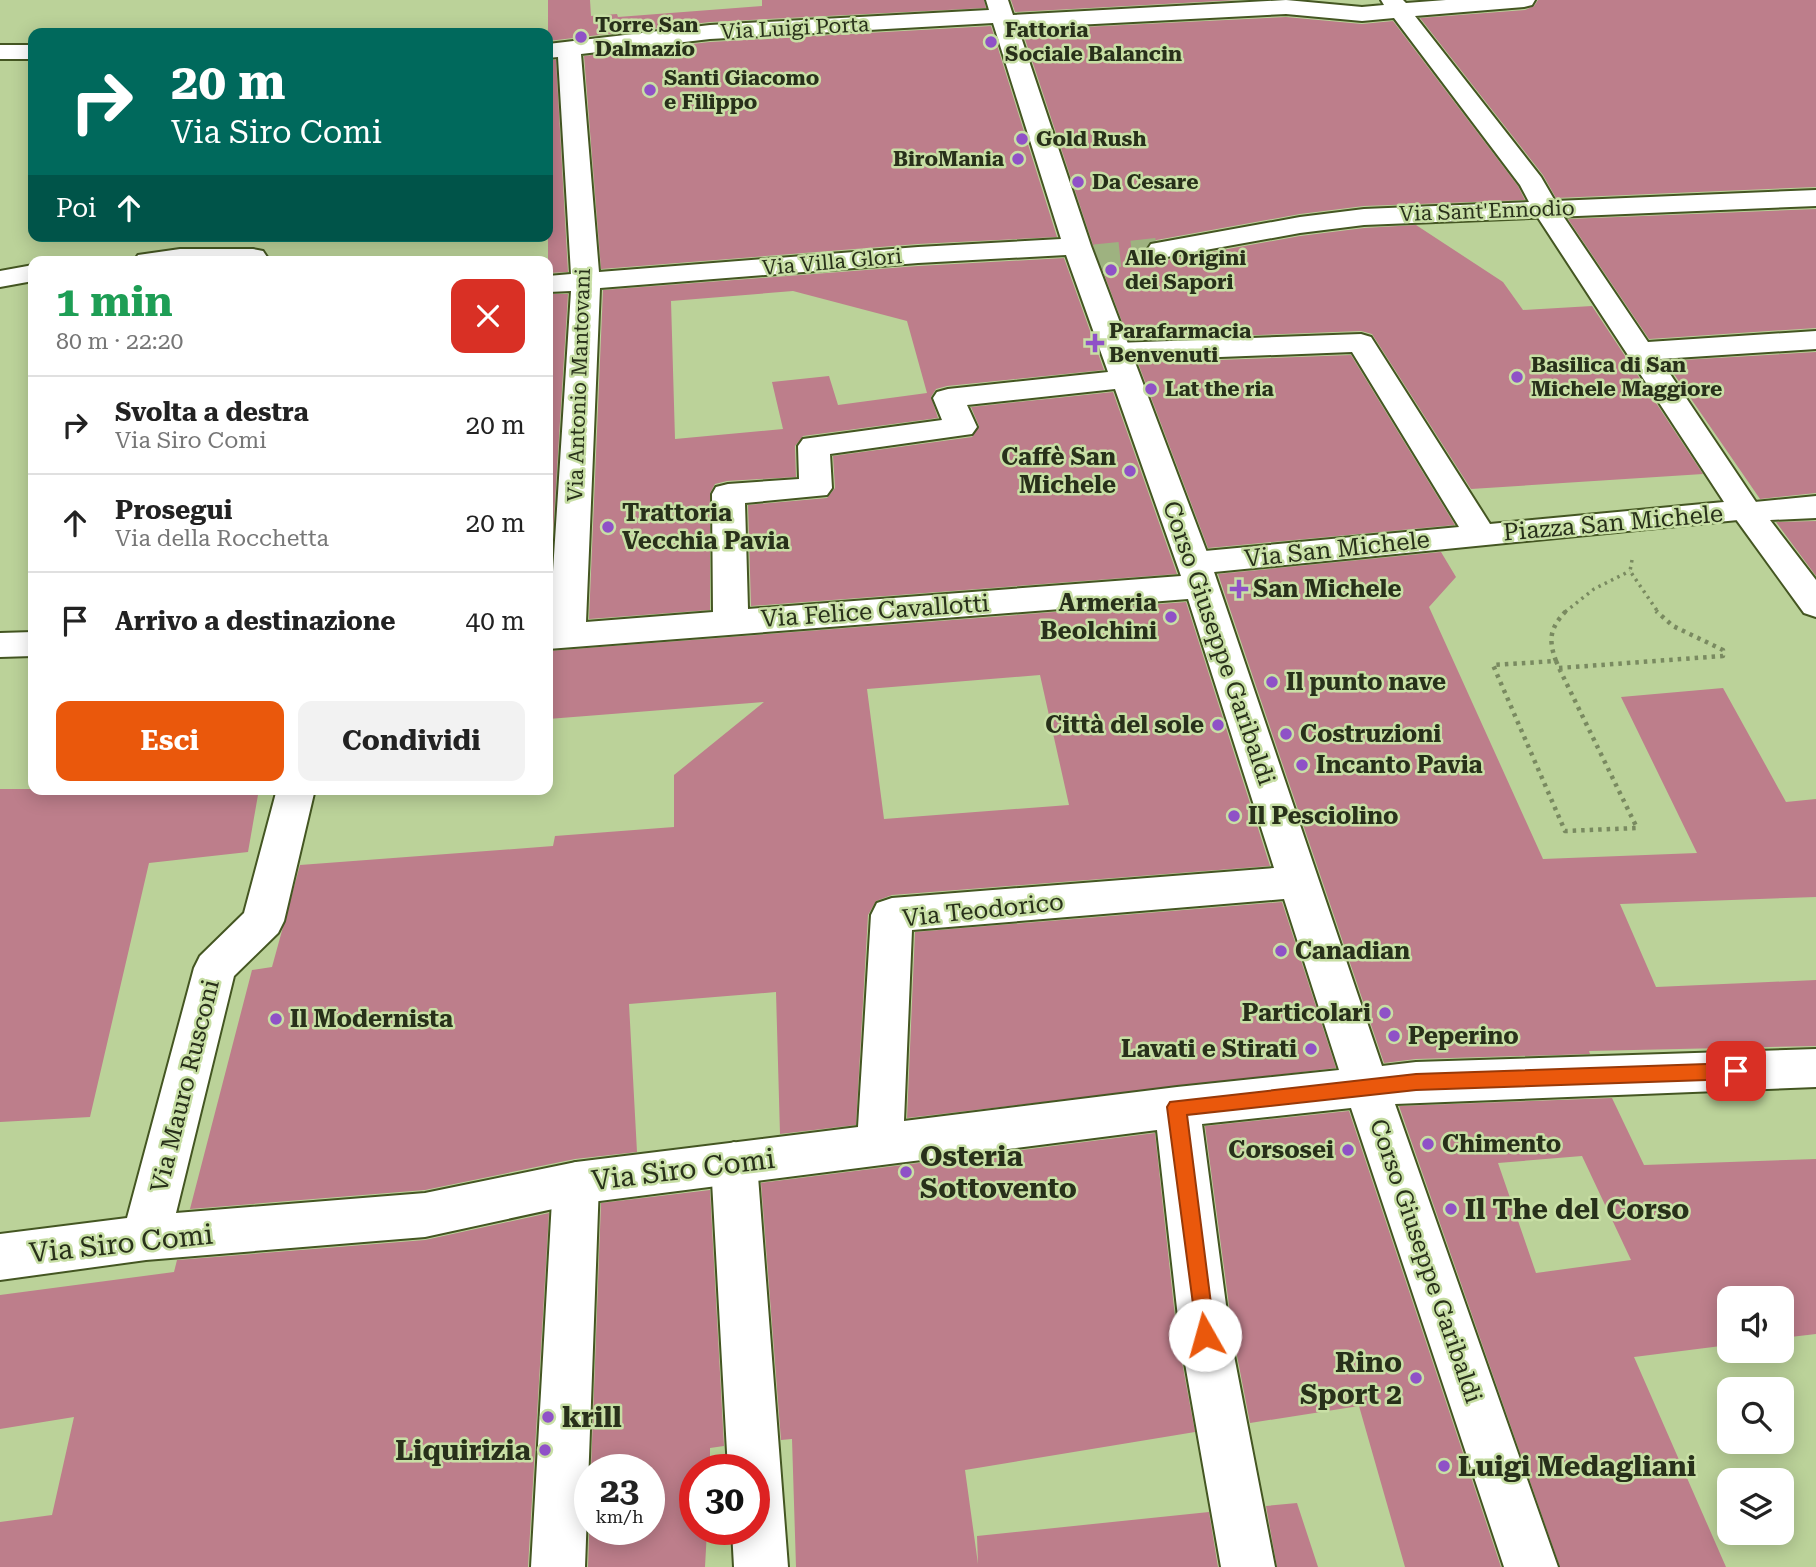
<!DOCTYPE html>
<html lang="it">
<meta charset="utf-8">
<style>
:root{--surface:#fff;--page:#f2f2f2;--text:#222;--muted:#767676;--line:#e0e0e0;--accent:#ea580c}
body{margin:0;font-family:"Roboto Serif",serif;background:var(--page);color:var(--text);height:100vh;display:flex;flex-direction:column;font-size:26px;white-space:nowrap}
*{box-sizing:border-box;margin:0}
p{font-size:23px;color:var(--muted)}
.icon{flex:none;width:38px;height:38px;fill:none;stroke:currentColor;stroke-width:2;stroke-linecap:round;stroke-linejoin:round}
.map{position:relative;flex:1;overflow:hidden}
.details{position:absolute;left:28px;top:256px;width:525px;height:539px;display:flex;flex-direction:column;background:var(--surface);border-radius:14px;box-shadow:0 4px 18px #0003}
.details>*{flex:none}
.banner{position:absolute;left:28px;top:28px;width:525px;height:214px;border-radius:14px;box-shadow:0 4px 18px #0003;background:#00695c;color:#fff;overflow:hidden}
.controls{position:absolute;left:1717px;top:1286px;display:grid;gap:14px}
.controls a{display:grid;place-items:center;width:77px;height:77px;border-radius:14px;background:var(--surface);box-shadow:0 4px 18px #0003;font-size:35px}
.speed{position:absolute;left:574px;top:1454px;display:flex;gap:14px;font-size:35px;font-weight:700;text-align:center}
.speed>*{display:grid;place-content:center;width:91px;height:91px;border-radius:50%;background:var(--surface);box-shadow:0 4px 18px #0003;line-height:1}
.speed small{font-size:18px;font-weight:400}
.speed .limit{border:10px solid #d22;background:#fff;color:#111}
.pin{position:absolute;display:grid;place-items:center;width:60px;height:60px;color:#fff;margin:-30px;border-radius:14px;box-shadow:0 4px 10px #0006}
.me{position:absolute;width:77px;margin:-38px;rotate:353deg;stroke-linejoin:round;filter:drop-shadow(0 0 5px #0008)}
.turn{display:flex;align-items:center;gap:24px;height:147px;padding:0 28px;font-size:32px}
.turn .icon{width:91px;height:91px;stroke-width:2.5}
.turn b{display:block;font-size:49px;line-height:60px}
.then{display:flex;align-items:center;height:66px;padding:0 28px;background:#0003;gap:14px;font-size:26px}
.round{display:grid;place-items:center;flex:none;width:74px;height:74px;border-radius:14px;background:var(--page)}
.summary{display:flex;align-items:center;justify-content:space-between;height:119px;padding:0 28px}
h1{font-size:42px;font-weight:700;line-height:52px;color:#1e9e55}
.action{display:flex;gap:14px;margin-top:auto;padding:14px 28px}
.action a{flex:1;height:80px;border-radius:14px;background:var(--accent);color:#fff;font-size:28px;font-weight:700;line-height:80px;text-align:center}
.action a+a{background:var(--page);color:var(--text)}
ul{padding:0;list-style:none}
li{display:flex;align-items:center;gap:21px;height:98px;padding:0 28px;border-top:2px solid var(--line)}
li div{flex:1}
li b{display:block;font-size:26px}
li em{font-style:normal}
.map>svg:first-child{display:block}
.building{fill:#bd7e8b;fill-rule:evenodd}
.lines{fill:none;stroke-linecap:round;stroke-linejoin:round}
.minor-tunnel{stroke:#9eb280;stroke-width:25;stroke-dasharray:25 12;stroke-linecap:butt}
.pedestrian-casing{stroke:#445622;stroke-width:4}
.minor-casing{stroke:#445622;stroke-width:4}
.path-far1{stroke:#798a60;stroke-width:3.5;stroke-dasharray:2.5 4.5;stroke-linecap:butt}
.path{stroke:#798a60;stroke-width:4.5;stroke-dasharray:3.5 5;stroke-linecap:butt}
.pedestrian{fill:#fff;fill-rule:evenodd}
.minor{fill:#fff;fill-rule:evenodd}
.route{fill:#ea580c;stroke:#983908;stroke-width:2}
.poi-dot{fill:#8f51c7;stroke:#c8dfa5;stroke-width:2.5}
.labels{text-anchor:middle;stroke-width:5;stroke-linejoin:round;paint-order:stroke}
.far-poi-label{font-size:21px;font-weight:bold;fill:#28301a;stroke:#c8dfa5;text-anchor:start}
.far-street-label{font-size:21px;fill:#28301a;stroke:#c8dfa5}
.poi-label{font-size:24px;font-weight:bold;fill:#28301a;stroke:#c8dfa5;text-anchor:start}
.street-label{font-size:24px;fill:#28301a;stroke:#c8dfa5}
.near-poi-label{font-size:28px;font-weight:bold;fill:#28301a;stroke:#c8dfa5;text-anchor:start}
.near-street-label{font-size:28px;fill:#28301a;stroke:#c8dfa5}
</style>
<div class="map">
<svg width="1816" height="1567" viewBox="0 0 1816 1567">
<rect width="100%" height="100%" fill="#bbd299"/>
<!-- building -->
<path class="building" d="M548 0H590L591 16 617 14 618 17 762 6V0H984L986 8 710 22 548 41Z
M1011 0H1238L1015 12Z
M1538 0H1816V187L1556 198 1543 175 1420 18 1525 10 1534 6Z
M1286 17 1362 24 1393 21 1518 186 1525 200 1364 206 1300 214 1151 241 1145 249 1149 257 1161 261 1300 236 1364 228 1416 225 1503 282 1523 310 1592 306 1703 474 1471 489 1372 334 1361 331 1129 340 1093 245 1022 30Z
M991 26 1057 237 918 244 601 269 584 56 710 42Z
M548 60H556L568 272 548 273Z
M1816 209V328L1649 339 1568 219Z
M1064 258 1104 370 947 386 936 389 931 397 938 418 803 436 795 446 796 477 727 481 715 484 710 493V610L589 619 603 290 918 266ZM793 291 907 321 927 393 838 405 829 376 772 382 783 429 675 439 671 301Z
M548 294H568L548 612Z
M1816 352V493L1760 499 1665 361Z
M1351 355 1455 525 1208 548 1138 363Z
M1113 392 1177 574 751 606 748 505 827 498 835 488 833 456 972 437 979 426 971 407Z
M1816 521V576L1776 522Z
M1441 552 1456 577 1429 607 1543 859 1697 853 1621 697 1723 688 1786 802 1816 799V897L1620 904 1656 987 1816 980V1046L1589 1051 1590 1054 1416 1059 1384 1063 1218 574Z
M1186 602 1270 866 892 895 876 901 868 915 856 1125 780 1134 776 992 629 1004 637 1152 575 1159 425 1190 190 1209 252 970 272 967 300 865 553 846 555 836 674 827V775L764 702 548 719V651ZM1040 675 1069 805 884 819 867 689Z
M0 789H259L248 852 149 863 90 1117 0 1122Z
M1282 902 1336 1068 907 1118 915 932Z
M1612 1098 1644 1165 1816 1159V1334L1782 1338V1298H1729V1345L1634 1357 1726 1567H1560L1399 1106ZM1582 1156 1631 1260 1536 1273 1498 1163Z
M1349 1111 1501 1567H1405L1359 1406 1250 1423 1233 1335 1205 1126Z
M1155 1133 1177 1335 1195 1432 965 1470 978 1564 977 1536 1209 1512 1218 1567H796L792 1439 781 1440 761 1183Z
M710 1190 724 1446 710 1448V1470H695V1530H707L705 1567H588L590 1509V1530H649V1470H591L601 1203Z
M549 1213 528 1567H0V1522L52 1515 74 1417 0 1429V1295L174 1272 177 1260 425 1240Z
M1297 1503 1318 1567H1277L1266 1506Z"/>
<g class="lines">
<!-- minor-tunnel -->
<path class="minor-tunnel" d="M1095 257 1161 250"/>
<!-- pedestrian casing -->
<g class="pedestrian-casing">
<path id="pedestrian" d="M1546 202 1555 204 1648 342 1816 331V349L1660 359 1762 511 1758 518 1194 574 1182 571 1177 563 1182 555 1194 552 1459 527 1352 352 1116 361 1106 358 1101 352 1106 346 1116 343 1361 334 1371 337 1490 524 1724 502 1533 210 1537 204Z
M734 1142 750 1148 757 1163 788 1567H734L732 1530H754V1470H728L711 1163 718 1148Z
M576 1162 593 1168 599 1183 585 1567H531L553 1183 559 1168Z"/>
</g>
<!-- minor casing -->
<g class="minor-casing">
<path id="minor" d="M986 0H1008L1013 15 1286 0 1362 7 1384 5 1381 0H1403L1406 3 1446 0H1535L1532 5 1524 7 1415 16 1541 177 1555 201 1816 190V206L1364 225 1300 233 1161 258 1151 256 1147 250 1151 244 1300 217 1364 209 1529 202 1520 185 1394 18 1362 21 1286 14 1018 28 1091 246 1211 563 1382 1066 1416 1062 1816 1049V1087L1395 1104 1558 1567H1504L1351 1108 1202 1124 1230 1335 1275 1567H1221L1180 1335 1157 1130 576 1204 425 1237 146 1260 0 1280V1234L127 1218 194 968 200 956 244 913 277 789H315L284 921 278 933 234 976 176 1213 425 1193 576 1162 858 1127 871 915 877 903 892 898 1274 868 1188 599 548 649 571 291 548 292V276L571 274 558 57 548 58V44L710 25 989 10ZM993 23 1061 239 918 247 599 272 581 54 710 39ZM1066 255 1108 372 948 389 937 392 933 398 942 420 803 439 798 446 799 479 728 484 716 487 712 494 713 612 586 622 600 288 918 263ZM1115 389 1181 576 748 609 745 503 827 495 832 488 830 454 972 434 977 427 967 405ZM1284 899 1339 1070 1177 1087 904 1121 912 930Z
M0 45H33V59H0Z
M180 249H253L263 251 267 257 264 261H134L138 255Z
M33 265V281L0 287V271Z
M1816 496V518L1770 520 1816 580V617L1804 613 1730 511 1734 504Z
M33 632V656L0 657V633Z"/>
</g>
<!-- path-far1 -->
<path class="path-far1" d="M1632 560 1630 571 1658 612
M1565 612 1594 589 1630 571"/>
<!-- path -->
<path class="path" d="M1556 661 1559 668 1637 828 1565 831 1493 665Z
M1556 661C1548 639 1550 628 1566 611
M1559 668 1723 656V650L1673 626 1656 611"/>
<!-- pedestrian -->
<use href="#pedestrian" class="pedestrian"/>
<!-- minor -->
<use href="#minor" class="minor"/>
</g>
<!-- route -->
<path class="route" d="M1736 1063 1742 1065 1745 1071 1742 1076 1736 1079 1416 1090 1187 1115 1215 1335 1212 1342 1205 1345 1198 1342 1167 1107 1170 1102 1416 1074Z"/>
<!-- markers -->
<g class="poi-dot">
<circle cx="581" cy="37" r="7"/>
<circle cx="991" cy="42" r="7"/>
<circle cx="650" cy="90" r="7"/>
<circle cx="1022" cy="139" r="7"/>
<circle cx="1018" cy="159" r="7"/>
<circle cx="1078" cy="182" r="7"/>
<circle cx="1111" cy="270" r="7"/>
<path d="M1091.5 332.5h7v7h7v7h-7v7h-7v-7h-7v-7h7z"/>
<circle cx="1517" cy="377" r="7"/>
<circle cx="1151" cy="389" r="7"/>
<circle cx="1130" cy="471" r="7"/>
<circle cx="608" cy="527" r="7"/>
<path d="M1235.5 578.5h7v7h7v7h-7v7h-7v-7h-7v-7h7z"/>
<circle cx="1171" cy="617" r="7"/>
<circle cx="1272" cy="682" r="7"/>
<circle cx="1218" cy="725" r="7"/>
<circle cx="1286" cy="734" r="7"/>
<circle cx="1302" cy="765" r="7"/>
<circle cx="1234" cy="816" r="7"/>
<circle cx="1281" cy="951" r="7"/>
<circle cx="1385" cy="1013" r="7"/>
<circle cx="276" cy="1019" r="7"/>
<circle cx="1394" cy="1036" r="7"/>
<circle cx="1311" cy="1049" r="7"/>
<circle cx="1428" cy="1144" r="7"/>
<circle cx="1348" cy="1150" r="7"/>
<circle cx="906" cy="1172" r="7"/>
<circle cx="1451" cy="1209" r="7"/>
<circle cx="1416" cy="1378" r="7"/>
<circle cx="548" cy="1417" r="7"/>
<circle cx="545" cy="1450" r="7"/>
<circle cx="1444" cy="1466" r="7"/>
</g>
<g class="labels">
<!-- far-poi labels -->
<g class="far-poi-label">
<text x="595" y="32">Torre San<tspan x="595" dy="24">Dalmazio</tspan></text>
<text x="1005" y="37">Fattoria<tspan x="1005" dy="24">Sociale Balancin</tspan></text>
<text x="664" y="85">Santi Giacomo<tspan x="664" dy="24">e Filippo</tspan></text>
<text x="1036" y="146">Gold Rush</text>
<text x="1004" y="166" text-anchor="end">BiroMania</text>
<text x="1092" y="189">Da Cesare</text>
<text x="1125" y="265">Alle Origini<tspan x="1125" dy="24">dei Sapori</tspan></text>
<text x="1109" y="338">Parafarmacia<tspan x="1109" dy="24">Benvenuti</tspan></text>
<text x="1531" y="372">Basilica di San<tspan x="1531" dy="24">Michele Maggiore</tspan></text>
<text x="1165" y="396">Lat the ria</text>
</g>
<!-- far-street labels -->
<g class="far-street-label">
<text transform="translate(795 28) rotate(-3)" y="7">Via Luigi Porta</text>
<text transform="translate(1487 211) rotate(-2)" y="7">Via Sant'Ennodio</text>
<text transform="translate(832 262) rotate(-5)" y="7">Via Villa Glori</text>
<text transform="translate(579 385) rotate(-88)" y="7">Via Antonio Mantovani</text>
</g>
<!-- poi labels -->
<g class="poi-label">
<text x="1116" y="465" text-anchor="end">Caffè San<tspan x="1116" dy="28">Michele</tspan></text>
<text x="622" y="521">Trattoria<tspan x="622" dy="28">Vecchia Pavia</tspan></text>
<text x="1253" y="597">San Michele</text>
<text x="1157" y="611" text-anchor="end">Armeria<tspan x="1157" dy="28">Beolchini</tspan></text>
<text x="1286" y="690">Il punto nave</text>
<text x="1204" y="733" text-anchor="end">Città del sole</text>
<text x="1300" y="742">Costruzioni</text>
<text x="1316" y="773">Incanto Pavia</text>
<text x="1248" y="824">Il Pesciolino</text>
<text x="1295" y="959">Canadian</text>
<text x="1371" y="1021" text-anchor="end">Particolari</text>
<text x="290" y="1027">Il Modernista</text>
<text x="1408" y="1044">Peperino</text>
<text x="1297" y="1057" text-anchor="end">Lavati e Stirati</text>
<text x="1442" y="1152">Chimento</text>
<text x="1334" y="1158" text-anchor="end">Corsosei</text>
</g>
<!-- street labels -->
<g class="street-label">
<text transform="translate(1613 523) rotate(-5)" y="8">Piazza San Michele</text>
<text transform="translate(1337 549) rotate(-6)" y="8">Via San Michele</text>
<text transform="translate(875 611) rotate(-4)" y="8">Via Felice Cavallotti</text>
<text transform="translate(1219 643) rotate(71)" y="8">Corso Giuseppe Garibaldi</text>
<text transform="translate(983 910) rotate(-6)" y="8">Via Teodorico</text>
<text transform="translate(185 1086) rotate(-76)" y="8">Via Mauro Rusconi</text>
<text transform="translate(1426 1261) rotate(71)" y="8">Corso Giuseppe Garibaldi</text>
</g>
<!-- near-poi labels -->
<g class="near-poi-label">
<text x="920" y="1166">Osteria<tspan x="920" dy="32">Sottovento</tspan></text>
<text x="1465" y="1219">Il The del Corso</text>
<text x="1402" y="1372" text-anchor="end">Rino<tspan x="1402" dy="32">Sport 2</tspan></text>
<text x="562" y="1427">krill</text>
<text x="531" y="1460" text-anchor="end">Liquirizia</text>
<text x="1458" y="1476">Luigi Medagliani</text>
</g>
<!-- near-street labels -->
<g class="near-street-label">
<text transform="translate(683 1169) rotate(-7)" y="10">Via Siro Comi</text>
<text transform="translate(121 1243) rotate(-6)" y="10">Via Siro Comi</text>
</g>
</g>
</svg>
<div class="controls">
<a><svg class="icon" aria-label="sound" viewBox="0 0 24 24"><path d="M4 9h4l5-4v14l-5-4H4zM17 9q2 3 0 6"/></svg></a>
<a><svg class="icon" aria-label="search" viewBox="0 0 24 24"><circle cx="10" cy="10" r="6"/><path d="M15 15l6 6"/></svg></a>
<a><svg class="icon" aria-label="layers" viewBox="0 0 24 24"><path d="M12 4l9 5-9 5-9-5zM3 14l9 5 9-5"/></svg></a>
</div>
<div class="speed"><div>23<small>km/h</small></div><div class="limit">30</div></div>
<div class="pin" style="left:1736px;top:1071px;background:#d93025"><svg class="icon" aria-label="arrive" viewBox="0 0 24 24"><path d="M6 21V4h12l-3 4 3 4H6"/></svg></div>
<svg class="me" style="left:1205px;top:1335px" viewBox="-20 -20 40 40"><circle r="19" fill="#fff"/><path d="M0-13L10 11 0 6-10 11z" fill="#ea580c"/></svg>
<div class="banner">
<div class="turn"><svg class="icon" aria-label="right" viewBox="0 0 24 24"><path d="M7 20v-9h11M14 6l5 5-5 5"/></svg><div><b>20 m</b>Via Siro Comi</div></div>
<div class="then">Poi<svg class="icon" aria-label="ahead" viewBox="0 0 24 24"><path d="M12 20V5M6 11l6-6 6 6"/></svg></div>
</div>
<section class="details">
<div class="summary"><div><h1>1 min</h1><p>80 m · 22:20</p></div><a class="round" style="background:#d93025;color:#fff"><svg class="icon" aria-label="close" viewBox="0 0 24 24"><path d="M6 6l12 12M18 6L6 18"/></svg></a></div>
<ul>
<li><svg class="icon" aria-label="right" viewBox="0 0 24 24"><path d="M7 20v-9h11M14 6l5 5-5 5"/></svg><div><b>Svolta a destra</b><p>Via Siro Comi</p></div><em>20 m</em></li>
<li><svg class="icon" aria-label="ahead" viewBox="0 0 24 24"><path d="M12 20V5M6 11l6-6 6 6"/></svg><div><b>Prosegui</b><p>Via della Rocchetta</p></div><em>20 m</em></li>
<li><svg class="icon" aria-label="arrive" viewBox="0 0 24 24"><path d="M6 21V4h12l-3 4 3 4H6"/></svg><div><b>Arrivo a destinazione</b></div><em>40 m</em></li>
</ul>
<div class="action"><a>Esci</a><a>Condividi</a></div>
</section>
</div>
